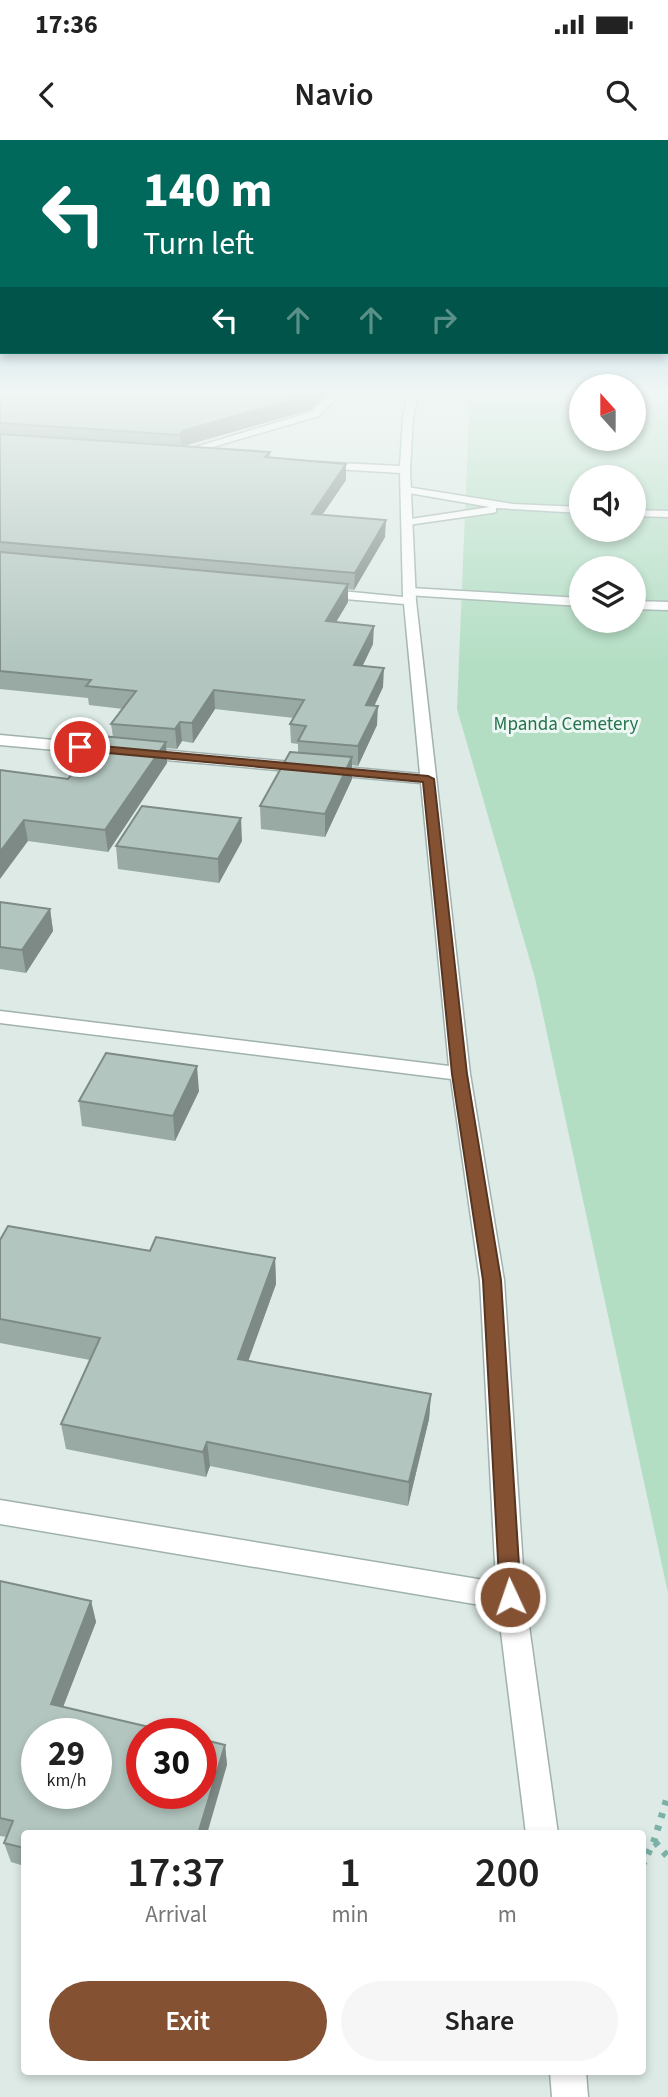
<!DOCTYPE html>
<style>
:root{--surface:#fff;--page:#f6f6f6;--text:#222;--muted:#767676;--accent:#855133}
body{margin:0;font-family:"Source Sans 3",sans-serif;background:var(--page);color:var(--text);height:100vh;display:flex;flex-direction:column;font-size:26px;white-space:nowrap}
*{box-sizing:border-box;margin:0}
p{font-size:23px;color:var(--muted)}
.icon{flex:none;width:38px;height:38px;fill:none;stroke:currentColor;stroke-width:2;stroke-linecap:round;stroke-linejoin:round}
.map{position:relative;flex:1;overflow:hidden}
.panel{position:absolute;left:21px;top:1690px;width:625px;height:245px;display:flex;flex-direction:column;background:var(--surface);border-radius:7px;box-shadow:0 4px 10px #0003}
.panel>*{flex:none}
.banner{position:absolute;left:0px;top:0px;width:668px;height:214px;box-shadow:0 4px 10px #0003;background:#00695c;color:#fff;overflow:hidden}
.needle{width:46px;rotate:339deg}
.fabs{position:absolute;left:569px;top:234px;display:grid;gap:14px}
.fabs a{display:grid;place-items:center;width:77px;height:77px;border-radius:50%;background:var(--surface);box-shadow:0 4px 10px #0003;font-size:35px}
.speed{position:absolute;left:21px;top:1578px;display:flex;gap:14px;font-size:35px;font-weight:700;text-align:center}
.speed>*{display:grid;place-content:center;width:91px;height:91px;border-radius:50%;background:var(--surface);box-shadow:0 4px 10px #0003;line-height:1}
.speed small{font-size:18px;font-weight:400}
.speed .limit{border:10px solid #d22;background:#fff;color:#111}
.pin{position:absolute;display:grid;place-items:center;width:60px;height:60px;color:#fff;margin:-30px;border:4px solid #fff;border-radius:50%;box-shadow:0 2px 7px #0007}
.me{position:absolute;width:77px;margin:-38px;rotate:357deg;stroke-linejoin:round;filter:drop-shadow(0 0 5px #0008)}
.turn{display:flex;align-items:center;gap:24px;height:147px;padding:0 28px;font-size:32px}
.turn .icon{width:91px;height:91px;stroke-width:2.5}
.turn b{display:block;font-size:49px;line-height:60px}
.lanes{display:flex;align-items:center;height:66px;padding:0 28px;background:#0003;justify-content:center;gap:35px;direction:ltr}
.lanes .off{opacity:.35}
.eta{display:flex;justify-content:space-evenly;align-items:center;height:119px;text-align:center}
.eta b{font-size:42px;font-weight:600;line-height:49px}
.action{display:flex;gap:14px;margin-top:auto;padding:14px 28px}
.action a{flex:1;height:80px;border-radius:42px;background:var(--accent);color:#fff;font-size:28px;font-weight:600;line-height:80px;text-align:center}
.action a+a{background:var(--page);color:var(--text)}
.status{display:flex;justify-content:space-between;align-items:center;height:49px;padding:0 35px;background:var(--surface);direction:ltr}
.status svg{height:19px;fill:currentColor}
header{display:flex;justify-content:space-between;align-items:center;height:91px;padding:0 28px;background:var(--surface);font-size:32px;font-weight:600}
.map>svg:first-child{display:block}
.green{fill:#b3dec4;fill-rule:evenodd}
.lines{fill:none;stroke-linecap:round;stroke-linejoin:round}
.service-casing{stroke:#a0b2ae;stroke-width:3}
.minor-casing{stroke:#a0b2ae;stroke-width:3}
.path{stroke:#7bb1a6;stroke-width:7;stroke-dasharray:5 8;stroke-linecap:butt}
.service{fill:#fff;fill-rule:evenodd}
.minor{fill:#fff;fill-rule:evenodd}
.wall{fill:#99a9a4}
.shaded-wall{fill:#7d8a86}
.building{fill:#b2c5bf;stroke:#7d8a86;stroke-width:2;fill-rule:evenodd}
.route{fill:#855133;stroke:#563521;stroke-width:2}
.labels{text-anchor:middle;stroke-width:6;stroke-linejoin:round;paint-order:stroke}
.far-park-label{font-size:19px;fill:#25744d;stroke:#edf7f3}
</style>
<div class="status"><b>17:36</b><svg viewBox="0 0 49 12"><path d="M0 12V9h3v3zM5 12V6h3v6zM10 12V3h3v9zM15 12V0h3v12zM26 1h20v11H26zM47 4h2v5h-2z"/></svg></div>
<header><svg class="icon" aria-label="back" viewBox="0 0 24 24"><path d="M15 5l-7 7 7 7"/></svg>Navio<svg class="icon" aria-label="search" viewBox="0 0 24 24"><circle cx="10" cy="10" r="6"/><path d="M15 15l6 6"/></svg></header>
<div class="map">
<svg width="668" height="1957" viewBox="0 0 668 1957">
<rect width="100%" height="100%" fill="#ddeae6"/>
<!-- green -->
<path class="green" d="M470 250H581V299H634V250H668V1453L535 838 457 569ZM581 338H634V390H581ZM581 429H634V481H581Z"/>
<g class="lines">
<!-- service casing -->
<g class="service-casing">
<path id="service" d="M407 347 513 364 581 367V373L496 368V372L492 373 408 385 402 382 404 380 490 367 403 352V348Z
M634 370 668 371V377L634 376Z
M410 448 581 458V466L406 455V449Z
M634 461 668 462V470L634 469Z"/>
</g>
<!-- minor casing -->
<g class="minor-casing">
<path id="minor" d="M334 250H344L319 276 178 317 169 315 311 272Z
M409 250H419L413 278 410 330 416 461 470 934 504 1140 525 1457 558 1694H526L498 1468 0 1384V1360L496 1442 480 1140 451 939 0 883V871L449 926 421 643 0 605V595L420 634 404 464 321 457 315 453 321 449 403 457 400 333 319 328 314 325 319 322 400 326 403 278Z
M550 1932H586L588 1957H552Z"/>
</g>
<!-- path -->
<path class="path" d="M655 1702 668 1717
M642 1726 654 1701 668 1655"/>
<!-- service -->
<use href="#service" class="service"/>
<!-- minor -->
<use href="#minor" class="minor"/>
</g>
<!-- wall -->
<path class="wall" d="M0 250H330L310 270 184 306 270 312V318L346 324V340L322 375 385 397 354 450 348 449V462L336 482 373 504 362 526 383 547 374 565 377 585 358 626 352 625V639L325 697 261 689 260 666 298 612V604L291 603 290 584 294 578 215 569 193 603 182 601 177 609 166 608 167 623 108 712 28 701 0 630 68 639 113 597 111 584 123 569 89 565 88 558 0 549Z
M242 701 219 743 118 729 116 706Z
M0 762 50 769 53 791 26 833 0 829Z
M199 951 175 1001 82 986 79 961Z
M0 1100 275 1118 276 1144 248 1221 431 1254 429 1279 408 1366 210 1326 206 1337 66 1309 61 1284 90 1220 0 1203Z
M0 1441 91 1461 96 1482 63 1567 225 1605 227 1625 24 1694V1726L11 1722 4 1703 7 1697 0 1696Z"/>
<!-- shaded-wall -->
<path class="shaded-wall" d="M314 250H330L310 270 183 306 181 310 180 295 182 291Z
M346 324V340L312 390V374Z
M386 380 385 397 354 450 355 433Z
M348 444V462L326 499V481Z
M374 486 373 504 354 544V525Z
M384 528 383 547 366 584V565Z
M214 550 215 569 193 603 192 583Z
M378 566 377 585 358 626V606Z
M180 582 182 601 177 609 175 589Z
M166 602 167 623 108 712 105 690Z
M352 617V639L325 697V674Z
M241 678 242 701 219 743 218 719Z
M24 680 28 701 0 739V712Z
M50 769 53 791 26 833 22 810Z
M197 926 199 951 175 1001 173 976Z
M275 1118 276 1144 240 1244 238 1219Z
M431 1254 429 1279 408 1366 409 1342Z
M207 1302 210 1326 206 1337 203 1312Z
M91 1461 96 1482 56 1585 51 1564Z
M225 1605 227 1625 207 1694H198Z"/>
<!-- building -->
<path class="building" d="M0 250H314L309 255 182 291 180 295 0 283Z
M0 294 270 312 265 317 346 324 312 374 386 380 355 433 0 402Z
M0 412 348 444 326 481 374 486 354 525 384 528 366 565 378 566 358 606 298 601 306 586 290 584 304 560 214 550 192 583 180 582 175 589 111 584 136 551 86 546 91 540 0 531Z
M101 596 166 602 105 690 24 680 0 712V630L68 639Z
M290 612 352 617 325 674 260 666Z
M142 666 241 678 218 719 116 706Z
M0 762 50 769 22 810 0 807Z
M106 913 197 926 173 976 79 961Z
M8 1086 150 1111 156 1097 275 1118 238 1219 431 1254 409 1342 207 1302 203 1312 61 1284 100 1198 0 1179V1100Z
M0 1441 91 1461 51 1564 179 1594H142V1654H201V1599L225 1605 198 1694H24V1708L4 1703 13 1681 0 1678ZM37 1594H96V1654H37Z"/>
<!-- sky -->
<linearGradient id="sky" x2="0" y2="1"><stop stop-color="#7eb8e0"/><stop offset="0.48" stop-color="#f0f6f4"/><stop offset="1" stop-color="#f0f6f4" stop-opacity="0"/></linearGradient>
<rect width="668" height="524" fill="url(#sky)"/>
<!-- route -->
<path class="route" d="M80 604 428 636 434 639 467 934 501 1140 521 1457 518 1464 510 1467 503 1464 500 1457 483 1140 452 934 423 642 76 610V605Z"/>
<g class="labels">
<!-- far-park labels -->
<g class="far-park-label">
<text x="566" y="590">Mpanda Cemetery</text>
</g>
</g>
</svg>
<div class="fabs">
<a><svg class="needle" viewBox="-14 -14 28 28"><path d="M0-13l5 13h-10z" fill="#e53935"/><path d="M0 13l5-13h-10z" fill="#767676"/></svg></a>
<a><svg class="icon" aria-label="sound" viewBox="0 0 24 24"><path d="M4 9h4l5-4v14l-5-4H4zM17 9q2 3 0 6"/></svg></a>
<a><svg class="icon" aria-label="layers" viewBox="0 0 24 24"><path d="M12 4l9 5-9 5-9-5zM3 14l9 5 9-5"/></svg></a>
</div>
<div class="speed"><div>29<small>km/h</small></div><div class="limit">30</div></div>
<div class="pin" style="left:80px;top:607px;background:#d93025"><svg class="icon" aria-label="arrive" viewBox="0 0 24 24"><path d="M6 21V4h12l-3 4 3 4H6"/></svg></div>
<svg class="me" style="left:510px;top:1457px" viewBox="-20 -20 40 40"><circle r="17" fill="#855133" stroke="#fff" stroke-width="3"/><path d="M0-11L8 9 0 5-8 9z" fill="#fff"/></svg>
<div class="banner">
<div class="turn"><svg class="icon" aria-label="left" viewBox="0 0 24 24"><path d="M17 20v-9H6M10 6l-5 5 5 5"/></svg><div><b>140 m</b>Turn left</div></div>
<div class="lanes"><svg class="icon" aria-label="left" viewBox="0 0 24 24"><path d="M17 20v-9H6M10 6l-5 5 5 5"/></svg><svg class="icon off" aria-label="ahead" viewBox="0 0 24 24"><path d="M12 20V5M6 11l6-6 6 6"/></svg><svg class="icon off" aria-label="ahead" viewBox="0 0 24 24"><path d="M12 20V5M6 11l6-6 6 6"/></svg><svg class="icon off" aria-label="right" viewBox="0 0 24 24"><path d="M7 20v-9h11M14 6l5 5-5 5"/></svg></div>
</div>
<section class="panel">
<div class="eta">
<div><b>17:37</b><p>Arrival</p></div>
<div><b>1</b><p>min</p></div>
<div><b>200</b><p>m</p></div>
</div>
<div class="action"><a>Exit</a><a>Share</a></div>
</section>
</div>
